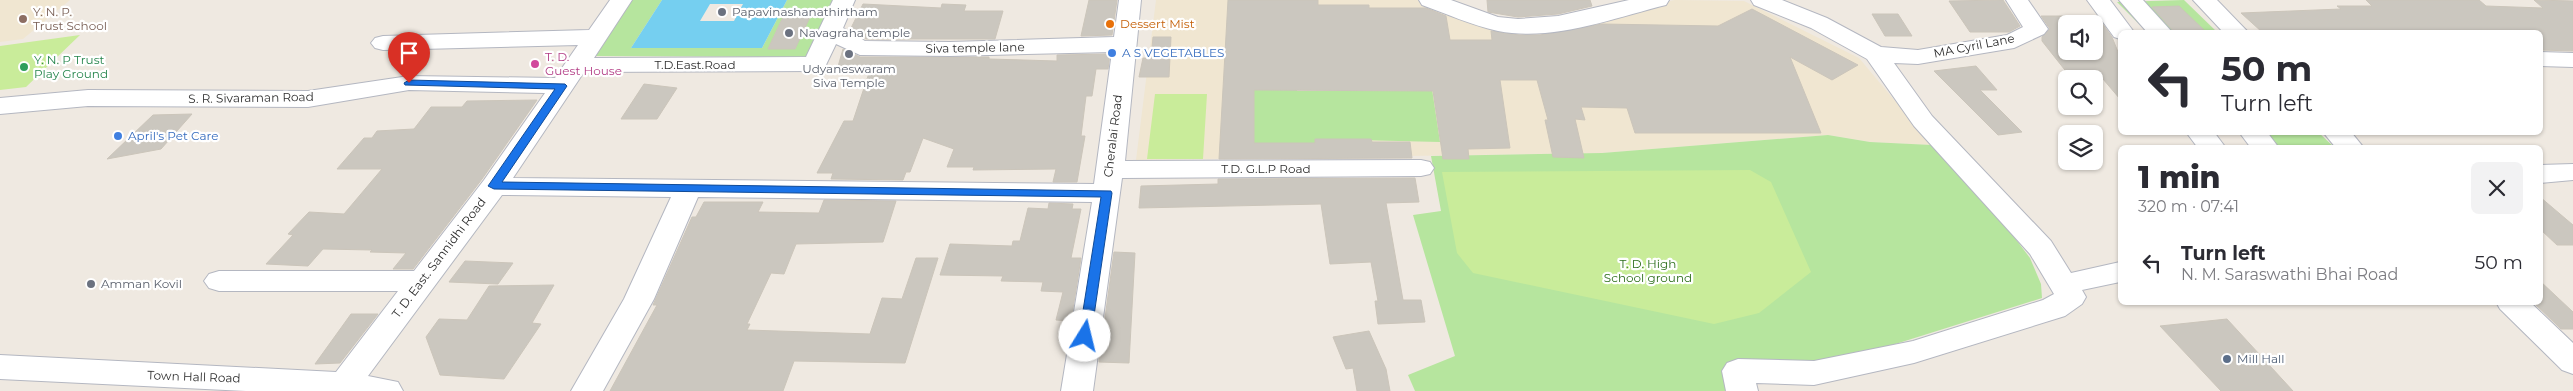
<!DOCTYPE html>
<meta charset="utf-8">
<style>
:root{--surface:#fff;--page:#f2f2f3;--text:#2b2b33;--muted:#7c7c81}
body{margin:0;font-family:Montserrat,sans-serif;background:var(--page);color:var(--text);height:100vh;display:flex;flex-direction:column;font-size:19px;white-space:nowrap}
*{box-sizing:border-box;margin:0}
p{font-size:16px;color:var(--muted)}
.icon{flex:none;width:28px;height:28px;fill:none;stroke:currentColor;stroke-width:2;stroke-linecap:round;stroke-linejoin:round}
.map{position:relative;flex:1;overflow:hidden}
.side{position:absolute;left:2118px;top:145px;width:425px;height:160px;display:flex;flex-direction:column;background:var(--surface);border-radius:8px;box-shadow:0 1px 4px #0004}
.side>*{flex:none}
.guide{position:absolute;left:2118px;top:30px;width:425px;height:105px;border-radius:8px;box-shadow:0 1px 4px #0004;background:#fff;color:var(--text);overflow:hidden}
.tools{position:absolute;left:2058px;top:15px;display:grid;gap:10px}
.tools a{display:grid;place-items:center;width:45px;height:45px;border-radius:8px;background:var(--surface);box-shadow:0 1px 4px #0004;font-size:25px}
.pin{position:absolute;display:grid;place-items:center;width:42px;height:42px;color:#fff;margin:-51px -21px;border-radius:50% 50% 50% 0;rotate:-45deg;box-shadow:0 0 5px #0007}
.pin .icon{rotate:45deg}
.me{position:absolute;width:55px;margin:-28px;rotate:9deg;stroke-linejoin:round;filter:drop-shadow(0 0 4px #0008)}
.turn{display:flex;align-items:center;gap:18px;height:105px;padding:0 20px;font-size:22px}
.turn .icon{width:65px;height:65px;stroke-width:2.5}
.turn b{display:block;font-size:35px;line-height:42px}
.round{display:grid;place-items:center;flex:none;width:52px;height:52px;border-radius:8px;background:var(--page)}
.summary{display:flex;align-items:center;justify-content:space-between;height:85px;padding:0 20px}
h1{font-size:30px;font-weight:800;line-height:38px}
ul{padding:0;list-style:none}
li{display:flex;align-items:center;gap:15px;height:65px;padding:0 20px}
li div{flex:1}
li b{display:block;font-size:19px}
li em{font-style:normal}
.map>svg:first-child{display:block}
.education{fill:#f0e6d1}
.green{fill:#b6e59e;fill-rule:evenodd}
.pitch{fill:#c9ec9a}
.water{fill:#75cff0;fill-rule:evenodd}
.building{fill:#cbc7bf;stroke:#cbc5ba;fill-rule:evenodd}
.lines{fill:none;stroke-linecap:round;stroke-linejoin:round}
.minor-casing{stroke:#b4b7c1;stroke-width:2}
.minor{fill:#fff;fill-rule:evenodd}
.route{fill:#1a73e8;stroke:#114b97}
.worship-dot{fill:#6b7280;stroke:#fff;stroke-width:2}
.education-dot{fill:#8d6e63;stroke:#fff;stroke-width:2}
.food-dot{fill:#e8710a;stroke:#fff;stroke-width:2}
.shop-dot{fill:#3f7fe0;stroke:#fff;stroke-width:2}
.hotel-dot{fill:#d1479c;stroke:#fff;stroke-width:2}
.leisure-dot{fill:#2e9e5b;stroke:#fff;stroke-width:2}
.service-dot{fill:#5c6f8a;stroke:#fff;stroke-width:2}
.labels{text-anchor:middle;stroke-width:4.5;stroke-linejoin:round;paint-order:stroke}
.education-label{font-size:12px;fill:#785e54;stroke:#fff;text-anchor:start}
.worship-label{font-size:12px;fill:#5b616d;stroke:#fff;text-anchor:start}
.food-label{font-size:12px;fill:#c56008;stroke:#fff;text-anchor:start}
.street-label{font-size:12px;fill:#2e2e2e;stroke:#fff}
.shop-label{font-size:12px;fill:#366cbe;stroke:#fff;text-anchor:start}
.hotel-label{font-size:12px;fill:#b23c85;stroke:#fff;text-anchor:start}
.leisure-label{font-size:12px;fill:#27864d;stroke:#fff;text-anchor:start}
.park-label{font-size:12px;fill:#2c6e1b;stroke:#fff}
.service-label{font-size:12px;fill:#4e5e75;stroke:#fff;text-anchor:start}
</style>
<div class="map">
<svg width="2573" height="391" viewBox="0 0 2573 391">
<rect width="100%" height="100%" fill="#efe9e1"/>
<!-- education -->
<path class="education" d="M0 0H70L23 39 0 42Z
M1156 0H1425L1489 25 1562 22 1675 0 1744 1 1859 58 1932 145 1870 142 1828 135 1602 153 1136 160Z"/>
<!-- green -->
<path class="green" d="M630 0H662L631 48H762L787 0H836L809 57 591 56ZM783 17H809L795 49H768Z
M2184 0 2217 32H2147L2117 2Z
M1297 89V91H1408L1432 89 1440 142 1315 139V143H1254V90Z
M2246 133H2319L2334 147H2261Z
M1828 135 1870 142 1932 145 1971 180 2030 258 2041 284 2042 298 1870 352 1814 361H1729L1725 376 1728 391H1415L1408 375 1455 356 1413 215 1441 211 1431 156 1602 153Z"/>
<!-- pitch -->
<path class="pitch" d="M80 35 26 87 0 90V46Z
M1155 94H1207L1203 159H1147Z
M1750 170 1771 182 1811 272 1759 313 1714 324 1473 273 1457 253 1442 172Z"/>
<!-- water -->
<path class="water" d="M662 0H787L762 48H631ZM710 4H743L734 21H700Z"/>
<!-- building -->
<path class="building" d="M1089 0H1117L1112 35 1081 36Z
M1228 0H1318V5H1369V8H1426L1446 16 1450 40H1492L1491 31 1519 35H1540L1602 24 1718 26 1752 9 1858 65 1832 80 1790 57 1821 133H1635L1627 108 1581 107 1585 120 1575 119 1584 158 1553 157 1545 120H1548L1537 80H1500L1510 148 1468 149 1469 159H1443L1433 91 1254 90V143H1315V139H1371L1372 142H1410L1412 158 1219 159Z
M1487 0H1590L1592 6 1558 14 1518 17 1488 12Z
M2003 0 2020 26 2009 32H1970L1949 1Z
M2366 0H2479L2486 6 2543 8 2534 0 2573 1V51L2540 50V32H2262L2241 13 2341 9 2337 6H2372Z
M863 4 941 8 942 4 966 5 964 11H1003L995 39H866L850 30Z
M2179 6 2206 32H2174L2152 7Z
M1872 14H1898L1912 36H1885Z
M2041 16H2072L2078 23H2102L2112 37 2120 57V99L2103 79H2072L2042 41V37L2050 29ZM2066 24H2094V51H2066Z
M783 17H810L795 49H768Z
M1153 37H1171L1169 77H1139L1143 58H1151Z
M843 49 860 57H989V59L1057 61V55L1110 54 1108 69H1096L1092 96H1086L1081 136H1085L1077 182H1053L1056 169 973 170 974 167H947L954 149 923 138 910 172H906L903 180 831 179 833 173H817L844 121H853L869 73 837 70Z
M1976 66 1997 90H1980L2022 132 1998 135 1934 71Z
M644 84 677 88 657 119H621Z
M537 100 482 179 413 269H393L406 253 370 252 372 250 323 249 308 266 266 264 293 235 288 234 309 212 344 214 382 169H337L364 138H372L377 131 414 129 431 107H462L467 101Z
M192 114 161 149 107 159 153 115Z
M1415 178 1419 202 1386 203 1403 300H1421L1425 322 1378 324 1375 301H1378L1371 262 1330 264 1321 204 1139 208 1141 186 1218 184V179Z
M2540 197 2573 225V245H2557L2540 229Z
M824 200 896 201 883 242 796 244 784 274 771 273 747 324H750L747 330 870 334 882 298 902 299 916 258H938L905 363 794 361 783 391H610L657 305H653L692 217H696L704 202H763L758 212 819 213Z
M1049 203 1073 204 1072 209H1081L1071 258H1081L1071 321 1056 320 1063 292 1041 291 1043 282 1001 281 1003 276 940 275 950 244 1012 246 1013 241H1020L1028 208 1048 209Z
M1114 252 1135 253 1129 363 1099 362Z
M465 261 513 263 498 284 449 282Z
M2540 281 2573 312V329H2561L2533 302H2540Z
M554 285 532 323 541 324 504 379 440 375 426 337 439 319 467 320 489 286Z
M351 314H378L340 363 315 364Z
M2227 319 2293 391H2221L2160 326Z
M1369 331 1386 369 1390 391H1357L1353 368 1346 369 1333 337Z"/>
<g class="lines">
<!-- minor casing -->
<g class="minor-casing">
<path id="minor" d="M610 0H632L594 58 806 57 833 0H855L843 28 865 41 950 42 1114 37 1119 0H1141L1125 161 1421 160 1430 162 1434 168 1430 174 1421 176 1122 178 1093 391H1061L1092 202 698 197 654 299 603 391H571L624 299 671 197 502 195 368 376 398 382 403 391H246L0 379V355L336 372 398 291H219L209 288 204 281 209 274 219 271H414L484 180 545 93 409 90 308 107 88 106 0 114V98L88 90 308 91 409 76 555 78 578 45 383 50 375 48 371 43 375 38 383 36 589 30ZM836 44 860 55 950 56 1112 52 1094 184 513 178 584 72 815 71 824 69Z
M1419 0H1451L1498 17 1518 19 1558 16 1629 0H1669L1666 5C1613 18 1553 42 1498 31 1471 25 1447 14 1422 5Z
M1751 0H1782L1827 18 1881 47 1918 50 2007 35 2023 27 2006 0H2028L2048 29 2044 34 2014 48 1918 64 1894 63 1932 116 2051 241 2071 273 2120 262V282L2082 290 2086 297 2082 304 2065 316 1914 363 1814 385 1756 383 1758 391H1726L1722 371 1727 363 1738 359 1814 361 1913 341 2043 300 2054 294 2030 254 1914 126 1867 59 1811 28 1754 5Z
M2087 0H2110L2134 32H2120V39L2114 37Z
M2119 0H2143L2172 32H2147Z
M2193 0H2217L2248 32H2223Z
M2540 52 2573 53V67L2540 66Z
M2186 132H2214L2226 148H2198Z
M2239 132H2267L2279 148H2251Z
M2323 132H2351L2364 148H2336Z
M2573 164V180L2540 183V165Z
M2496 302H2530L2573 343V374L2562 370 2500 309Z"/>
</g>
<!-- minor -->
<use href="#minor" class="minor"/>
</g>
<!-- route -->
<path class="route" d="M409 80 565 84 567 86 502 182 1111 191 1112 193 1091 336 1085 341 1079 336 1101 197 494 189 488 186 555 89 405 85 404 83Z"/>
<!-- markers -->
<g class="worship-dot">
<circle cx="722" cy="12" r="5"/>
<circle cx="789" cy="33" r="5"/>
<circle cx="849" cy="54" r="5"/>
<circle cx="91" cy="284" r="5"/>
</g>
<circle class="education-dot" cx="23" cy="19" r="5"/>
<circle class="food-dot" cx="1110" cy="24" r="5"/>
<g class="shop-dot">
<circle cx="1112" cy="53" r="5"/>
<circle cx="118" cy="136" r="5"/>
</g>
<circle class="hotel-dot" cx="535" cy="64" r="5"/>
<circle class="leisure-dot" cx="24" cy="67" r="5"/>
<circle class="service-dot" cx="2227" cy="359" r="5"/>
<g class="labels">
<!-- education labels -->
<g class="education-label">
<text x="33" y="16">Y. N. P.<tspan x="33" dy="14">Trust School</tspan></text>
</g>
<!-- worship labels -->
<g class="worship-label">
<text x="732" y="16">Papavinashanathirtham</text>
<text x="799" y="37">Navagraha temple</text>
<text x="849" y="73" text-anchor="middle">Udyaneswaram<tspan x="849" dy="14">Siva Temple</tspan></text>
<text x="101" y="288">Amman Kovil</text>
</g>
<!-- food labels -->
<g class="food-label">
<text x="1120" y="28">Dessert Mist</text>
</g>
<!-- street labels -->
<g class="street-label">
<text transform="translate(1974 46) rotate(-11)" y="4">MA Cyril Lane</text>
<text transform="translate(975 48) rotate(-1)" y="4">Siva temple lane</text>
<text x="695" y="69">T.D.East.Road</text>
<text transform="translate(251 98) rotate(-1)" y="4">S. R. Sivaraman Road</text>
<text transform="translate(1113 136) rotate(-83)" y="4">Cheralai Road</text>
<text x="1266" y="173">T.D. G.L.P Road</text>
<text transform="translate(439 258) rotate(-53)" y="4">T. D. East. Sannidhi Road</text>
<text transform="translate(194 377) rotate(2)" y="4">Town Hall Road</text>
</g>
<!-- shop labels -->
<g class="shop-label">
<text x="1122" y="57">A S VEGETABLES</text>
<text x="128" y="140">April's Pet Care</text>
</g>
<!-- hotel labels -->
<g class="hotel-label">
<text x="545" y="61">T. D.<tspan x="545" dy="14">Guest House</tspan></text>
</g>
<!-- leisure labels -->
<g class="leisure-label">
<text x="34" y="64">Y. N. P Trust<tspan x="34" dy="14">Play Ground</tspan></text>
</g>
<!-- park labels -->
<g class="park-label">
<text x="1648" y="268">T. D. High<tspan x="1648" dy="14">School ground</tspan></text>
</g>
<!-- service labels -->
<g class="service-label">
<text x="2237" y="363">Mill Hall</text>
</g>
</g>
</svg>
<div class="tools">
<a><svg class="icon" aria-label="sound" viewBox="0 0 24 24"><path d="M4 9h4l5-4v14l-5-4H4zM17 9q2 3 0 6"/></svg></a>
<a><svg class="icon" aria-label="search" viewBox="0 0 24 24"><circle cx="10" cy="10" r="6"/><path d="M15 15l6 6"/></svg></a>
<a><svg class="icon" aria-label="layers" viewBox="0 0 24 24"><path d="M12 4l9 5-9 5-9-5zM3 14l9 5 9-5"/></svg></a>
</div>
<div class="pin" style="left:409px;top:83px;background:#d93025"><svg class="icon" aria-label="arrive" viewBox="0 0 24 24"><path d="M6 21V4h12l-3 4 3 4H6"/></svg></div>
<svg class="me" style="left:1085px;top:336px" viewBox="-20 -20 40 40"><circle r="19" fill="#fff"/><path d="M0-13L10 11 0 6-10 11z" fill="#1a73e8"/></svg>
<div class="guide">
<div class="turn"><svg class="icon" aria-label="left" viewBox="0 0 24 24"><path d="M17 20v-9H6M10 6l-5 5 5 5"/></svg><div><b>50 m</b>Turn left</div></div>
</div>
<section class="side">
<div class="summary"><div><h1>1 min</h1><p>320 m · 07:41</p></div><a class="round"><svg class="icon" aria-label="close" viewBox="0 0 24 24"><path d="M6 6l12 12M18 6L6 18"/></svg></a></div>
<ul>
<li><svg class="icon" aria-label="left" viewBox="0 0 24 24"><path d="M17 20v-9H6M10 6l-5 5 5 5"/></svg><div><b>Turn left</b><p>N. M. Saraswathi Bhai Road</p></div><em>50 m</em></li>
</ul>
</section>
</div>
